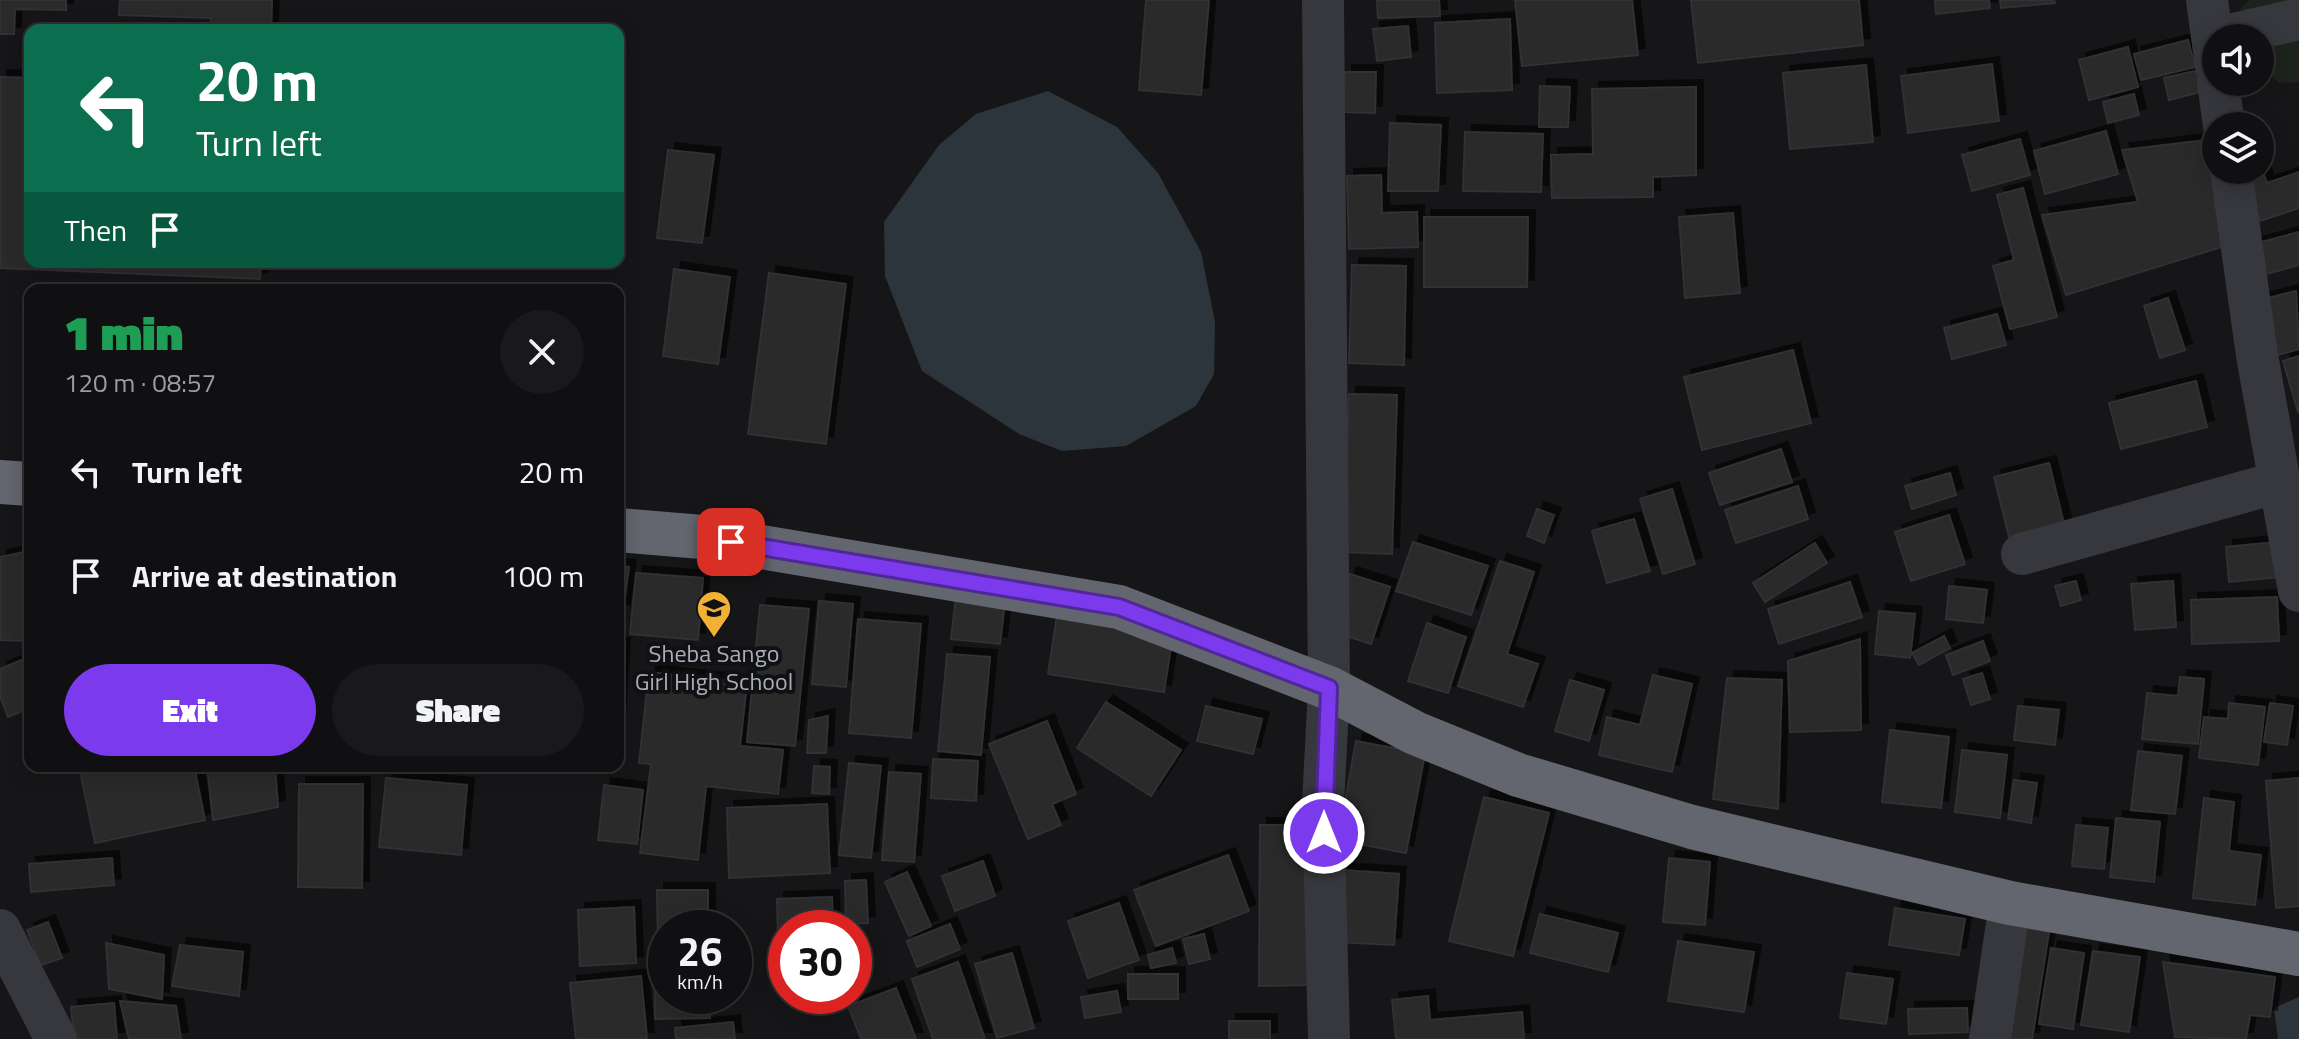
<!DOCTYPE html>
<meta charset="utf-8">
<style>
:root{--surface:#101012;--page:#19191b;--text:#f1f3f6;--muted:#9c9d9f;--line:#303032;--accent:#7c3aed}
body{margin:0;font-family:"Titillium Web",sans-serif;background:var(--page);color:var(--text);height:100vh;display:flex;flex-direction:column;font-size:30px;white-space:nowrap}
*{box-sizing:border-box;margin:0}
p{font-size:26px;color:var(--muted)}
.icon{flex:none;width:44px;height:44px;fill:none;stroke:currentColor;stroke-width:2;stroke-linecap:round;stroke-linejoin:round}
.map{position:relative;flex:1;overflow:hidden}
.drawer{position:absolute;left:24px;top:284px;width:600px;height:488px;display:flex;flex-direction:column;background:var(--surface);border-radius:16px;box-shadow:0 4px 20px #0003,0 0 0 2px var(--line)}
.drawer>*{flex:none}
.top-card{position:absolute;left:24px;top:24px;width:600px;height:244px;border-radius:16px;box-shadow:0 4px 20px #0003,0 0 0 2px var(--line);background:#0b6e4f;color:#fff;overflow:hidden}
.tools{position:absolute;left:2202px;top:24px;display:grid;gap:16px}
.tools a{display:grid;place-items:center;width:72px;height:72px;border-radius:50%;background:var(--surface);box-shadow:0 4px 20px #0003,0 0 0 2px var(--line);font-size:40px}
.speed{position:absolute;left:648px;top:910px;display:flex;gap:16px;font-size:40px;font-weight:700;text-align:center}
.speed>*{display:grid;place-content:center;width:104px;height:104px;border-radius:50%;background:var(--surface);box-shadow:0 4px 20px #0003,0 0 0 2px var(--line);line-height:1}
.speed small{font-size:20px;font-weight:400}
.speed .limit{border:12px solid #d22;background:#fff;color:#111}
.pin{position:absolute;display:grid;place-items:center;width:68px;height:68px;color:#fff;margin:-34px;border-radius:16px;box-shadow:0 4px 12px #0006}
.me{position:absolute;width:88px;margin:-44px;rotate:0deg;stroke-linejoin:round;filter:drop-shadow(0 0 6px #0008)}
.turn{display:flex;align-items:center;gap:28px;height:168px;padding:0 40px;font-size:36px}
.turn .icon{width:104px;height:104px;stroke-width:2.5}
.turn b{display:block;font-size:56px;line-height:68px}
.then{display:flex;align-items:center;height:76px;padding:0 40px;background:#0003;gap:16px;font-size:30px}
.round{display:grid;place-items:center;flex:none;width:84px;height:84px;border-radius:42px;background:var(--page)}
.head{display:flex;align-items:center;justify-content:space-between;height:136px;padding:0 40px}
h1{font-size:48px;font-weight:800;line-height:60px;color:#1e9e55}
.button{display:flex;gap:16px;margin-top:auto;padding:16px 40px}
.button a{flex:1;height:92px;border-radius:48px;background:var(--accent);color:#fff;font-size:32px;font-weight:800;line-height:92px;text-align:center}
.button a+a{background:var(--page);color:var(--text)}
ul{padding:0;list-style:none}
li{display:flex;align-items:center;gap:24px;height:104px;padding:0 40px}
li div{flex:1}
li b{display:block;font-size:30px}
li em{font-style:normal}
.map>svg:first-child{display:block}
.green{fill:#1c231d}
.water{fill:#2c353c}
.building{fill:#29292c;stroke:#303034;stroke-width:2;filter:url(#shadow)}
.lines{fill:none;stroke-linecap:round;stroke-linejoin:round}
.minor{stroke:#37383d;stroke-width:42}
.highway{stroke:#63666e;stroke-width:44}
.route-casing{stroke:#51269a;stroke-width:20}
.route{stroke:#7c3aed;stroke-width:14}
.labels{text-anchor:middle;stroke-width:8;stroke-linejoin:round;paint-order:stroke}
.poi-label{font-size:24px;fill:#a8adb8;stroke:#111113}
</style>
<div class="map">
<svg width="2299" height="1039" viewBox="0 0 2299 1039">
<defs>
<filter id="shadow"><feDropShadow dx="7" dy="-7" stdDeviation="0" flood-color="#0009"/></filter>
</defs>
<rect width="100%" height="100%" fill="#161618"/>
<!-- green -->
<path class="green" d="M2249 0H2299V82L2279 83 2260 65V38L2236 14Z"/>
<!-- water -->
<path class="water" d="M1048 91 1117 127 1158 173 1201 252 1215 322 1214 374 1196 406 1126 446 1062 451 1019 434 922 371 885 276 884 222 939 145 976 114Z
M2299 997V1039H2278L2274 1008Z"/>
<!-- building -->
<path class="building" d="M0 0H66V10L15 9 14 34H0Z
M120 0H272L271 30H210L211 18 119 15Z
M1146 0H1209L1201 95 1139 90Z
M1377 0H1439L1440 16 1378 18Z
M1515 0H1632L1638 55 1522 66Z
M1691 0H1859L1863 45 1698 63Z
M1935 0H1989L1990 8 1936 14Z
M2000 0H2054L2055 3 2001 8Z
M1510 19 1512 90 1437 93 1435 23Z
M1408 26 1411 57 1377 61 1373 29Z
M2188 40 2195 67 2141 80 2134 54Z
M2128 47 2138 87 2089 100 2079 60Z
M1992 64 1999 121 1908 133 1901 76Z
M1866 65 1873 142 1790 149 1783 73Z
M2195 71 2200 92 2169 100 2164 78Z
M1345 72H1376L1375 113 1344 112Z
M0 77 30 78V262H261L260 279 0 268Z
M1540 86 1570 87 1568 127H1539Z
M1696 87V175L1653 177V197L1552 198 1551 155 1593 154 1592 89Z
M2134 94 2139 115 2108 123 2103 102Z
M1390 123 1441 125 1438 191H1388Z
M2106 131 2118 174 2045 194 2034 151Z
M1465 132 1543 134 1541 192 1463 191Z
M2020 139 2030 175 1972 191 1962 155Z
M2214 139 2216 170 2231 244 2066 295 2042 215 2138 202 2122 150Z
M668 150 714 155 702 243 657 238Z
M2260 164 2267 183 2299 172V208L2260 221 2243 170H2260Z
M1381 175 1382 213 1417 212 1418 247 1349 249 1347 176Z
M2023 188 2057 317 2010 329 1993 266 2014 260 1997 195Z
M1733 213 1740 293 1685 298 1679 217Z
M1424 217H1528L1527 287H1424Z
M2299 232V265L2263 275 2254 244Z
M1352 265 1406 266 1404 365 1349 363Z
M674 269 730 277 718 364 663 356Z
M769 273 846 284 826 444 748 434Z
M2296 291 2299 349 2274 356 2260 300Z
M2168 298 2185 350 2160 358 2144 306Z
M1997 314 2006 345 1952 359 1944 328Z
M1793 350 1811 423 1702 450 1684 377Z
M2299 356V412H2298L2283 361Z
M2196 381 2207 427 2121 449 2109 403Z
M1349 394 1397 395 1392 554 1344 552Z
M1781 449 1792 482 1720 505 1709 473Z
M2049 463 2066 532 2011 545 1994 477Z
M1950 473 1956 495 1912 509 1905 486Z
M1798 486 1808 519 1736 543 1725 510Z
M1672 489 1695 564 1663 574 1640 499Z
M1537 509 1554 515 1544 543 1527 536Z
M1949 515 1965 564 1911 581 1895 532Z
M1634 519 1650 571 1607 583 1592 531Z
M1413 542 1488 566 1471 615 1396 591Z
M2277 542 2280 577 2229 582 2226 547Z
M1815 543 1827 563 1765 602 1753 583Z
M30 551 28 641 0 640V557Z
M1500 561 1534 572 1507 654 1538 664 1523 707 1458 686Z
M618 566 629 567 623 612 618 611Z
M636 573 703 578 698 640 630 634Z
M1350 574 1390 587 1371 644 1331 631Z
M2076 581 2081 600 2061 606 2055 586Z
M2173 581 2176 627 2135 630 2131 584Z
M1850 582 1862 617 1779 644 1768 609Z
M1949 586 1987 590 1983 623 1946 619Z
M956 596 1005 601 1000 644 951 639Z
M2277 597 2279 641 2192 644 2191 600Z
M819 601 853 604 846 687 812 684Z
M760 605 809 609 795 746 747 742Z
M1879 611 1915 614 1910 658 1875 654Z
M1057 616 1173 633 1164 692 1048 674Z
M858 619 921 624 911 738 849 733Z
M1427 623 1466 637 1448 693 1408 681Z
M1944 636 1950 648 1919 665 1912 653Z
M1860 639 1861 730 1790 732 1788 661Z
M1983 641 1990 661 1953 675 1946 655Z
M618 644 623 645 618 721Z
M947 654 990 657 981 755 938 751Z
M29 657 30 708 8 717 0 696V669Z
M649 672 747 683 740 746 783 750 778 794 706 786 698 860 640 853 651 764 639 763Z
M1982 673 1990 699 1971 705 1963 679Z
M1653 675 1692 684 1672 772 1599 755 1607 717 1640 725Z
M2180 677 2204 679 2198 744 2142 739 2147 693 2178 696Z
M1727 678 1782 680 1778 809 1713 799Z
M1570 680 1604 690 1589 741 1555 731Z
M1106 702 1181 750 1151 796 1077 748Z
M2229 703 2265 707 2258 765 2199 758 2204 717 2228 719Z
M2270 703 2293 706 2287 745 2264 742Z
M1206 706 1262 719 1253 754 1197 741Z
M2018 706 2059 710 2055 745 2014 740Z
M828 716 826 753H807L809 720Z
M1047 721 1076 794 1052 804 1061 825 1028 839 989 744Z
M1890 730 1949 737 1941 808 1882 802Z
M1356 741 1425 754 1406 853 1338 840Z
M1962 750 2007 755 2000 818 1955 812Z
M2138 751 2182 756 2175 814 2131 810Z
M933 759 978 761 976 801 931 798Z
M849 763 881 766 871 858 839 855Z
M79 766H194L205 820 95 843Z
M207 766H275L278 807 213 820Z
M536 766H594V773L536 769Z
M814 766 830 767 829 794 812 793Z
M889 772 921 774 914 862 882 860Z
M386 778 467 785 461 855 379 847Z
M2299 778V906L2276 908 2266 781Z
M2014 780 2037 783 2031 823 2008 819Z
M299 784H363L362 888 298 887Z
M604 785 643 790 637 844 598 840Z
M1484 797 1549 813 1513 956 1449 941Z
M2204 798 2234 802 2229 851 2261 855 2255 905 2193 898Z
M827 804 830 873 729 878 727 808Z
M2116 818 2160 822 2154 882 2110 877Z
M1260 825H1308V985L1259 986Z
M2076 825 2108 828 2104 869 2072 866Z
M1228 855 1249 911 1156 946 1134 890Z
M112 858 114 885 31 892 29 864Z
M1669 858 1710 862 1705 925 1663 922Z
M983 861 995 896 955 911 942 876Z
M1342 870 1399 874 1394 945 1337 942Z
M907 872 931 926 909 936 885 882Z
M866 880 868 923 846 924 845 881Z
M657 890H708V928H666V948H658Z
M832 897 833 928H786V934L778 935 777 899Z
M1119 903 1139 960 1088 978 1068 921Z
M634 907 636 963 580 966 578 910Z
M1895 908 1965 919 1959 955 1889 945Z
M1540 914 1618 933 1608 972 1530 953Z
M48 922 62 958 41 965 27 930Z
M950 924 960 949 917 967 907 941Z
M2013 926 2049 932 2032 1039H1996Z
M1204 934 1210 959 1189 964 1183 939Z
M1678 941 1754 952 1744 1012 1668 1001Z
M106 943 164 955 162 999 109 989Z
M180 945 243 952 239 996 172 986Z
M1172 948 1176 963 1151 968 1148 955Z
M2051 948 2084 953 2073 1029 2039 1024Z
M2093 951 2140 957 2129 1032 2081 1025Z
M1012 953 1034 1028 997 1038 975 964Z
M666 954V996H709L710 1018 655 1019 654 955Z
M958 962 985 1039H933L912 979Z
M2163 962 2275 977 2270 1017 2250 1015 2246 1039 2175 1037Z
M1847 973 1893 979 1886 1024 1840 1018Z
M1128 974H1178V999H1128Z
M641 976 647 1039H576L570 983Z
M896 988 916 1039H861L848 1006Z
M1117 991 1121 1012 1085 1018 1081 997Z
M1428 996 1430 1020 1522 1012 1524 1039H1396L1392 1000Z
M120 1001 176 1006 181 1039H129Z
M114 1003 117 1039H74L71 1007Z
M1967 1008 1968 1032 1909 1034 1908 1009Z
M1229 1021H1270V1039H1229Z
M733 1022 735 1039H676L675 1028Z"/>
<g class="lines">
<!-- minor -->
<path class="minor" d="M1323 0 1329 688 1323 804 1329 1039
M2207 0 2216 66
M2217 38 2299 19
M2218 82 2224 126
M2231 170 2257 355 2299 591
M2022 554 2279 482
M0 930 56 1039
M1990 1039 2010 903"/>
<!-- highway -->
<path class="highway" d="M0 482 30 484
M618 530 702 537 1119 607 1329 688 1415 733 1518 775 1692 827 2010 903 2299 954"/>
</g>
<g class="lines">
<!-- route casing -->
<g class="route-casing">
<path id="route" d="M731 542 1119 607 1329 688 1324 833"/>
</g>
<!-- route -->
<use href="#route" class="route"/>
</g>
<!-- icons -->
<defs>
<g id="school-pin" transform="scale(1.8)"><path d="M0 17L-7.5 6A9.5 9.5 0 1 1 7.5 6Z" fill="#f2b134" stroke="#111113"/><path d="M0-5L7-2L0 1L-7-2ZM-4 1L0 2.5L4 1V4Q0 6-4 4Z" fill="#111"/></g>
</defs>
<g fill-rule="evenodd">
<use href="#school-pin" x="714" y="608"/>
</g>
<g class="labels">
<!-- poi labels -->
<g class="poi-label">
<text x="714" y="662">Sheba Sango<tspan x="714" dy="28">Girl High School</tspan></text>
</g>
</g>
</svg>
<div class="tools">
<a><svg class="icon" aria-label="sound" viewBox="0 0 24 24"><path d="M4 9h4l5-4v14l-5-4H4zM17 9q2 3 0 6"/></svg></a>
<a><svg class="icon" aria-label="layers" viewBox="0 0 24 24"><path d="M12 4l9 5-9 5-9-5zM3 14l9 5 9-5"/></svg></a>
</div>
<div class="speed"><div>26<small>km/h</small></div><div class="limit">30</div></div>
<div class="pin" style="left:731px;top:542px;background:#d93025"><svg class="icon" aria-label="arrive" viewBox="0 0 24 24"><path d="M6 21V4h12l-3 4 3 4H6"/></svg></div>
<svg class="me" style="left:1324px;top:833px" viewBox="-20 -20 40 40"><circle r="17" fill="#7c3aed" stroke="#fff" stroke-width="3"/><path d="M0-11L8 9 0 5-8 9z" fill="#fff"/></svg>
<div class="top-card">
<div class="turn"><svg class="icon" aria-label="left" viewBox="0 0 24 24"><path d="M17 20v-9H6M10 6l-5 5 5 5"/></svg><div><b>20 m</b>Turn left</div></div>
<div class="then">Then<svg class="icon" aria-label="arrive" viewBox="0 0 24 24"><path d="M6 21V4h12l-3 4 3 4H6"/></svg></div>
</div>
<section class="drawer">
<div class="head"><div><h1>1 min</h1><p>120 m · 08:57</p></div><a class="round"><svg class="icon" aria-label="close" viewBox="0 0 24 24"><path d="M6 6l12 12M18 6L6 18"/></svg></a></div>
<ul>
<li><svg class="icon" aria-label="left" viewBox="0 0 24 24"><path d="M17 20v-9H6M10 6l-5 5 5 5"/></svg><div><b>Turn left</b></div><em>20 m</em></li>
<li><svg class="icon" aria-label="arrive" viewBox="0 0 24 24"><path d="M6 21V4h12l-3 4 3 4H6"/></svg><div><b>Arrive at destination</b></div><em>100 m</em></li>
</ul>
<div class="button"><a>Exit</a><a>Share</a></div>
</section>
</div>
